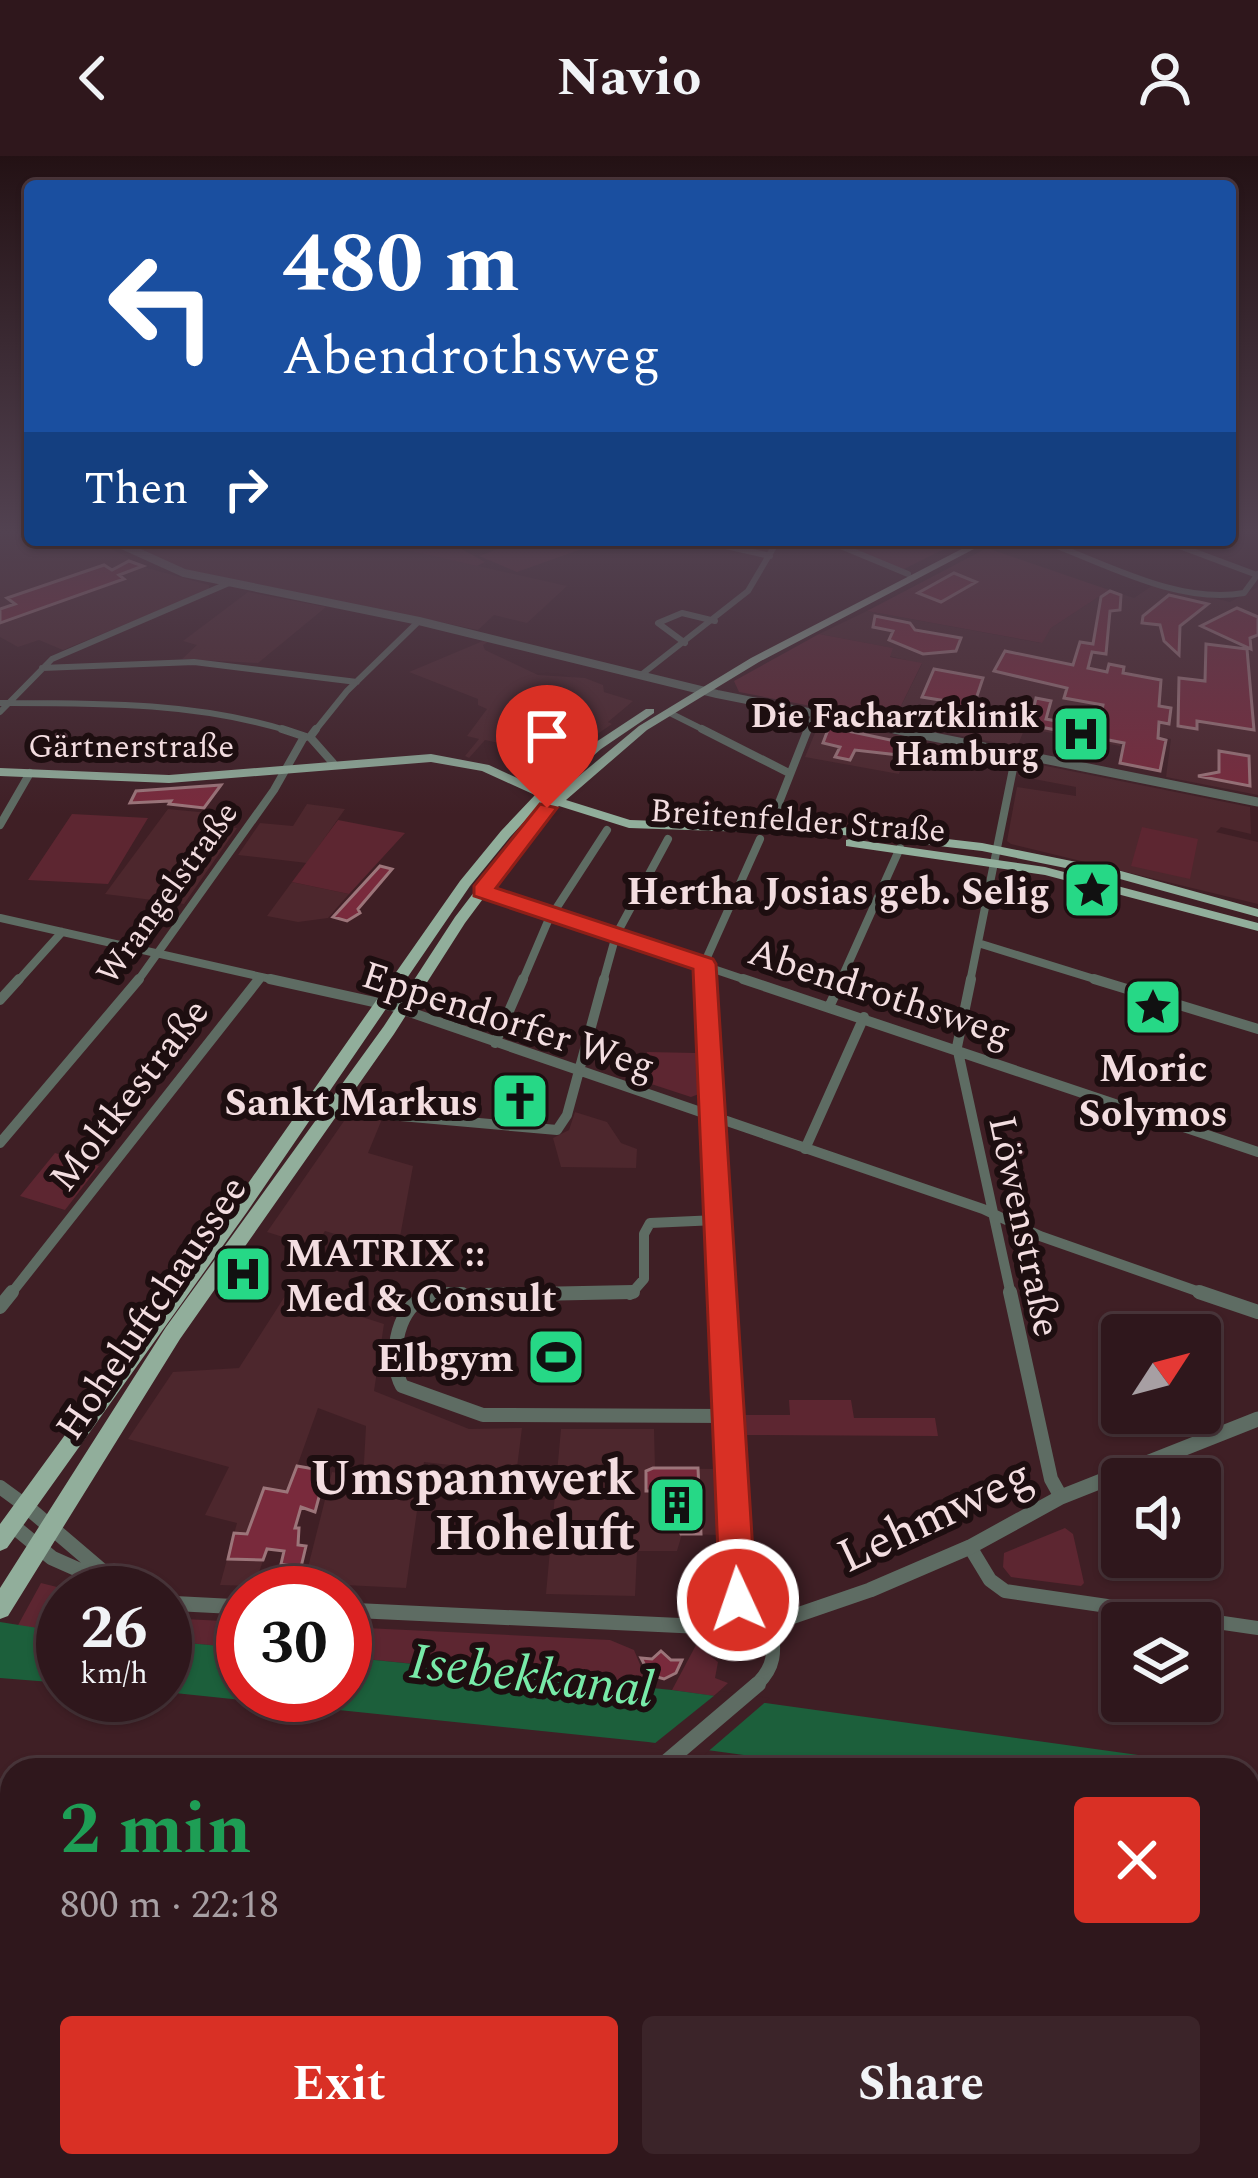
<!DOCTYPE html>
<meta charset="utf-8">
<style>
:root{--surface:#2f171c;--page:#3b2429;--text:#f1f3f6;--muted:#a79fa3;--line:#4a363b;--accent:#d93025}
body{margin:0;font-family:Spectral,serif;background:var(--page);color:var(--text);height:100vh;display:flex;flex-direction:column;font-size:45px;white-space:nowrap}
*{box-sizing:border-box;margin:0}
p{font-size:39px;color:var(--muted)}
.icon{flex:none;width:66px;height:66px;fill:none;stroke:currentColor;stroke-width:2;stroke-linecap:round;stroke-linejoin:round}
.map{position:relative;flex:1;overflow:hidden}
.side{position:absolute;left:0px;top:1602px;width:1260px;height:420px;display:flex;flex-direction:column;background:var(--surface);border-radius:36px 36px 0 0;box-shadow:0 3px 9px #0004,0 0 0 3px var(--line)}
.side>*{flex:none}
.top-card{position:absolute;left:24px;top:24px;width:1212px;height:366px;border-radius:12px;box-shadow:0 3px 9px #0004,0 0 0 3px var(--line);background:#1a4fa0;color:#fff;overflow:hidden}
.needle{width:78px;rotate:54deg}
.tools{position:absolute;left:1101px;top:1158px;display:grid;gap:24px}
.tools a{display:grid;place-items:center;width:120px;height:120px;border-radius:12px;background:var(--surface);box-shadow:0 3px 9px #0004,0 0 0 3px var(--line);font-size:60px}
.speed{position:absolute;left:36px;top:1410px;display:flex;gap:24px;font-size:60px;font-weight:700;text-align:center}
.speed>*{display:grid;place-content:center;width:156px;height:156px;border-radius:50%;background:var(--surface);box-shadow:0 3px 9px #0004,0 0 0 3px var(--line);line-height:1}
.speed small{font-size:30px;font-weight:400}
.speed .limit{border:18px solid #d22;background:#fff;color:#111}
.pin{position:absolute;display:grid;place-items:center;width:102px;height:102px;color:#fff;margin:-123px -51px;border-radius:50% 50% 50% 0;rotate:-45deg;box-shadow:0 0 12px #0007}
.pin .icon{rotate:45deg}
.me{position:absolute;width:132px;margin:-66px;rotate:357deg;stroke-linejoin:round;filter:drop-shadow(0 0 9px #0008)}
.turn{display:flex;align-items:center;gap:42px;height:252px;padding:0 60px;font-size:54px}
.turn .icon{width:156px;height:156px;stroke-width:2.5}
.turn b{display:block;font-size:84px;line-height:102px}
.then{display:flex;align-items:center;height:114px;padding:0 60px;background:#0003;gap:24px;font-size:45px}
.round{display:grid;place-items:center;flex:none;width:126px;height:126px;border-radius:12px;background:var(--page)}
.overview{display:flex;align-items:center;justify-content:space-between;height:204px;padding:0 60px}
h1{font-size:72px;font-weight:700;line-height:90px;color:#1e9e55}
.cta{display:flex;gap:24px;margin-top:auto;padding:24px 60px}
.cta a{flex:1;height:138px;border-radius:12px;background:var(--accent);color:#fff;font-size:48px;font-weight:700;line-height:138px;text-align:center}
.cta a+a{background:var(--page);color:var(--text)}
header{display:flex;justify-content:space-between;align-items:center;height:156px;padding:0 60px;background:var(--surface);font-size:54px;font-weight:700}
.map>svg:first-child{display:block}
.built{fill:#4d272d}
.green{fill:#5d2631}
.water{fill:#1c5f3b}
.pier{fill:#3f1f25}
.building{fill:#792a3c;stroke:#9c757a;stroke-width:3}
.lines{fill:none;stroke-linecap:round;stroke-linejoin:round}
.minor-far4{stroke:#5e6c63;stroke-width:6}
.minor-far3{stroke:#5e6c63;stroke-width:8}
.minor-far2{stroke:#5e6c63;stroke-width:10}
.minor-far1{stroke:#5e6c63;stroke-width:14}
.minor{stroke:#5e6c63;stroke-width:16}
.tertiary-far2{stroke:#5e6c63;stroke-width:8}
.tertiary-far1{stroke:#5e6c63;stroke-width:9}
.tertiary{stroke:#5e6c63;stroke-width:15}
.primary{fill:#91ae9b;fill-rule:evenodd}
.rail-casing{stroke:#ae9499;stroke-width:9}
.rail{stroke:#1d0e10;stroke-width:4.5;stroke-dasharray:14;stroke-linecap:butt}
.route{fill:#d93025;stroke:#8d1f18;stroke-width:3}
.labels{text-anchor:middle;stroke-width:12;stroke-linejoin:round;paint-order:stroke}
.far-poi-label{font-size:33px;font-weight:bold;fill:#f3dde0;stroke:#1d0e10;text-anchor:end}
.far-street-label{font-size:33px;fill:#f3dde0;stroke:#1d0e10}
.poi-label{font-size:39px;font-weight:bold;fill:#f3dde0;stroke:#1d0e10;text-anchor:end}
.street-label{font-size:39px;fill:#f3dde0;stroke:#1d0e10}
.near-poi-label{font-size:48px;font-weight:bold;fill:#f3dde0;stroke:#1d0e10;text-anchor:end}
.near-street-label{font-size:48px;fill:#f3dde0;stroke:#1d0e10}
.near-water-label{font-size:51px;font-style:italic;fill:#78eaa8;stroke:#1d0e10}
</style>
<header><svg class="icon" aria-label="back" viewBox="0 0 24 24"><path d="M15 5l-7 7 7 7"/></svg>Navio<svg class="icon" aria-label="person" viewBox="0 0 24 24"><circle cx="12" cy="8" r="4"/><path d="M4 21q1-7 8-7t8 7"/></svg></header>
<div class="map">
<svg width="1258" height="2022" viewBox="0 0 1258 2022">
<rect width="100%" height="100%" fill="#3f1f25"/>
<!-- built -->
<path class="built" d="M0 376H30V384H95L147 412 209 429V434L63 494 39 484 18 491 0 481Z
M123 384H362L567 430 527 467 494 459 478 474 179 412Z
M1155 428 1230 446 1258 431V639L1166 621 1171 583 1125 574 1120 590 1025 572 1017 591 893 566 922 508 889 500 892 492 819 478 867 455 1041 487 1051 472 1109 434 1134 442Z
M248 436 326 451 258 507 182 503 197 489 183 485Z
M483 485 488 486 483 489 485 494 538 519 585 522 603 529 604 536 633 545 608 566 612 568 593 581 530 560 499 587 485 584 469 602 465 600 479 583 467 580 487 553 478 549V543L409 516Z
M825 564 911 582 899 618 805 601 820 565Z
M1026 606 1250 651 1251 678 1221 671 1216 676 1258 686V748L1011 688 1007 685 1017 631 1076 640V631L1018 620Z
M307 648 345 653 307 707 238 699 260 667 293 670Z
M168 653 209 657 203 668 237 672 184 748 105 738Z
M292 726 349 738 328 762 298 766 267 760Z
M575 956 607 966 621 987 637 993 636 1012 561 1011 553 982 569 974Z
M357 959 382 963 368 997 413 1010 397 1097 325 1075 315 1091 267 1076 344 965Z
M287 1137 384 1168 374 1235 469 1273 522 1272 515 1327 533 1335V1340L455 1339 459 1310 424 1306 406 1432 304 1427 332 1316 361 1321 364 1306 366 1270 318 1252 254 1430 220 1429 237 1367 205 1359 229 1311 128 1283 173 1216 239 1212Z
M561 1273H654L655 1312 714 1313 718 1379 682 1378 677 1395H637L635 1440 546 1438Z"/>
<!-- green -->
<path class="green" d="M362 384H445L485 406 477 410Z
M523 384H607L517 416 479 400Z
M831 384H962L902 414Z
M987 392 1109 434 1051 472 1042 487 867 455Z
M819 478 893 492 890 501 922 507 893 566 739 536 734 525Z
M72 658 148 662 108 728 28 724Z
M338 664 405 677 349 738 292 726Z
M1142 671 1198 683 1190 723 1131 710Z
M647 896 696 897 699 938 691 941 639 924Z
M55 997 99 1010 65 1054 20 1040Z
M789 1244H851L854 1262H935L938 1280 745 1279 743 1259H790Z
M1065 1372 1073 1378 1084 1427 1081 1430 1011 1421 1003 1411 1004 1397Z
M41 1427 81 1437H63V1476L17 1471Z
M165 1462 243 1466V1492L165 1485Z
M345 1471 610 1484 634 1494 647 1525 645 1531 345 1501Z
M696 1489 718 1506 715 1522 728 1527 714 1540 672 1534Z"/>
<!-- water -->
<path class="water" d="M0 1466 63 1476V1527L0 1522Z
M165 1485 243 1492V1539H345V1501L672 1534 1246 1614H853L648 1586 165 1536Z"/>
<!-- pier -->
<path class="pier" d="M720 1535 770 1542 704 1599 649 1592Z"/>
<!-- building -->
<path class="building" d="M129 405 143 410 119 419 124 423 0 467V453L15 448 7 442 104 409 112 414Z
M954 417 976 426 941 446 918 437Z
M1110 435 1121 439 1120 454 1110 455 1106 498 1092 496 1088 512 1107 516 1109 508 1124 511 1123 517 1161 524 1159 550 1171 552 1169 568 1159 566 1158 582 1166 584 1160 615 1120 607 1124 587 1030 569 1036 542 1051 545 1046 563 1098 573 1103 549 1064 542 1067 532 994 515 1005 495 1073 509 1080 486 1093 488 1101 441Z
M1169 439 1208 448 1180 470 1179 499 1164 485 1160 469 1142 467 1143 460Z
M1237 452 1258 461V479L1250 482 1251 493 1201 470Z
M875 460 910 467 915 474 961 482 956 495 923 498 889 484 893 475 873 471Z
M1206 488 1247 493 1254 574 1197 565V573L1178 570 1179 522 1205 525Z
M934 513 983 522 973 552 1007 559 1004 568 940 559 946 545 922 541Z
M829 571 900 586 899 599 855 594 850 604 835 601 840 591 823 587Z
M1219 595 1249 600 1250 630 1198 620 1219 616Z
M221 629 204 652 169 648 171 645 130 647 136 635Z
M380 710 392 713 358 753 360 757 347 765 333 761Z
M507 931 541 941 542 953 529 958 497 946Z
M297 1310 326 1315 315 1356 301 1351 295 1372H299L298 1389 306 1390 301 1411 290 1417 292 1410 281 1408 284 1395 267 1393 263 1404 228 1403 234 1377 247 1378 264 1332 287 1336Z
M653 1312H698L701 1378H681L674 1363H654V1335H646V1315Z
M661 1495 671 1504H682L676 1517 664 1523 650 1519 641 1502 652 1503Z"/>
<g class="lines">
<!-- minor-far4 -->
<path class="minor-far4" d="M826 384 908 418
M1041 384C1103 406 1177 449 1244 437L1258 418
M1163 384 1257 419
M717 388 770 400
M685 487 658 467 682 457 715 465
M42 512 194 506 357 526
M641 519 748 435 778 384
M0 547C98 547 197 546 292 576
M0 556 52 503 229 427
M670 557 708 576
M314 576 347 535 419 465
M807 576 815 557"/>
<!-- minor-far3 -->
<path class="minor-far3" d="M282 573 306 581
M702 573 787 616
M310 581 316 573
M310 581 333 607
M0 669 30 617
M769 672 808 573
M482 735 752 826
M0 762 284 826
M978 787 1104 826
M17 826 62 776
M137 826 274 634 304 581
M256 826 260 821
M522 826 548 765 607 674
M603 826 616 779 668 683
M705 826 704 808 760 683
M840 826 900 692
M970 826 1016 598"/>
<!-- minor-far2 -->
<path class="minor-far2" d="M270 823 392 850 983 1053 1040 1080 1208 1139
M705 823 721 1139
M743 823 1258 996
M971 823 957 891 1011 1139
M1094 823 1258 873
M0 844 19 823
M830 849 842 823
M495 887 523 823
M336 948 378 958 557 974 567 959 604 823
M0 987 139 823
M805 993 864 861
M10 1139 259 823
M437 1139 462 1138
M630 1139 644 1123V1078L650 1067 717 1064"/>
<!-- minor-far1 -->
<path class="minor-far1" d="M721 1136 739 1471
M1010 1136 1051 1323 1061 1341
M1199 1136 1258 1156
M462 1138C449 1138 435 1137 423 1142 395 1155 389 1206 402 1230L483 1259 727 1260
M485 1139 633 1136
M0 1151 12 1136
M0 1331 26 1350
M970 1391 990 1424 1005 1435 1258 1472
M754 1531C776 1512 775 1495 771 1468"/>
<!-- minor -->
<path class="minor" d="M657 1614 758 1528
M0 1642 12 1643
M0 1692 12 1693
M1248 1797 1258 1799
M1248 1847 1258 1849
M246 2010 250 2022
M1119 2010 1128 2022
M755 2022 767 2010"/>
<!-- tertiary-far2 -->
<path class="tertiary-far2" d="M111 384 184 417 419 465 717 538 909 576"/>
<!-- tertiary-far1 -->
<path class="tertiary-far1" d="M894 573 1258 646"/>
<!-- tertiary -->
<path class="tertiary" d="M26 1350 121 1431
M12 1369 52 1402 131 1437
M165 1447 243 1451
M345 1454 712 1471 771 1468 870 1434 970 1391 1061 1341 1258 1263"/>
<!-- primary -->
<path class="primary" d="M979 384H991L759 506 647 574 566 644 630 664 843 671 982 687 1121 715 1258 753V761L1120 723 982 695 843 679 629 672 559 650 541 665 465 767 394 878 180 1183 8 1460 0 1463V1432L166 1171 384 870 455 761 533 659 549 645 545 643 510 681 470 730 247 1056 7 1392 0 1395V1368L235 1046 460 725 501 675 535 639 482 615 431 606 169 627 0 620V612L169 619 431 598 489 609 541 633 593 588 646 553H654V557L601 593 551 637 556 639 639 570 751 502Z
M850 683 1045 711 1258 767V775L1045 719 846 690V684Z"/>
<!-- rail casing -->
<g class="rail-casing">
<path id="rail" d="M0 1661 12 1662
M1248 1825 1258 1827"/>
</g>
<!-- rail -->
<use href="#rail" class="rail"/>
</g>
<!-- sky -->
<linearGradient id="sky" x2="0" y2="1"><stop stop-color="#231114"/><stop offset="0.57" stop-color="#524251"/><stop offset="1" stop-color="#524251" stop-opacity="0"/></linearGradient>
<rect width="1258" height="659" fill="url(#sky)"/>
<!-- route -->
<path class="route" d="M540 648 557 652 496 732 713 803 716 808 756 1444 750 1457 738 1462 725 1457 720 1444 693 813 474 740V730Z"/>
<!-- icons -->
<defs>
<g id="hospital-square" transform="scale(3)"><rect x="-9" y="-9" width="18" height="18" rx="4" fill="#26d886" stroke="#1d0e10"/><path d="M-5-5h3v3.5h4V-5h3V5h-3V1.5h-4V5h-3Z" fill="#111"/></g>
<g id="sight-square" transform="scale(3)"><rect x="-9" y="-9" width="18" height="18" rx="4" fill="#26d886" stroke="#1d0e10"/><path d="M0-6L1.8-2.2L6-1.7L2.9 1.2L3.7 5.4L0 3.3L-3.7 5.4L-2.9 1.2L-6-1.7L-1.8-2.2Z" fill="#111"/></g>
<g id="church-square" transform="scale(3)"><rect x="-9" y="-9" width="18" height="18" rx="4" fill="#26d886" stroke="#1d0e10"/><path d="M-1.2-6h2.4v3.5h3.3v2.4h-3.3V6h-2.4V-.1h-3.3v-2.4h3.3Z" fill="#111"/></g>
<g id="stadium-square" transform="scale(3)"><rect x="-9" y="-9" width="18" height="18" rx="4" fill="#26d886" stroke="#1d0e10"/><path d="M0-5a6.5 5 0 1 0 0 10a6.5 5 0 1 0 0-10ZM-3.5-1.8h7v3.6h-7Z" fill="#111"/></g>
<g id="building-square" transform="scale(3)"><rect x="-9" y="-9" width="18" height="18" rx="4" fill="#26d886" stroke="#1d0e10"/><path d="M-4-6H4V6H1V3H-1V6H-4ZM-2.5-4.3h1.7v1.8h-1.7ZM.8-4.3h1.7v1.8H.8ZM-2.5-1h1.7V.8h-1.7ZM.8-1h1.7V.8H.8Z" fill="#111"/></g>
</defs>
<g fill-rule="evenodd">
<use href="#hospital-square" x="1081" y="578"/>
<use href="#sight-square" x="1092" y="734"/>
<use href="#sight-square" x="1153" y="851"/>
<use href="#church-square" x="520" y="945"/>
<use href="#hospital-square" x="243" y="1118"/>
<use href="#stadium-square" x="556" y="1201"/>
<use href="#building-square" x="677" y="1349"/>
</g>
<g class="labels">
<!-- far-poi labels -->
<g class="far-poi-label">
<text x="1039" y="571">Die Facharztklinik<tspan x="1039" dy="38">Hamburg</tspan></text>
</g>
<!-- far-street labels -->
<g class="far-street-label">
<text x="131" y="601">Gärtnerstraße</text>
<text transform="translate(798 663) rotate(4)" y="12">Breitenfelder Straße</text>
<text transform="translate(166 736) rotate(-54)" y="12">Wrangelstraße</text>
</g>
<!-- poi labels -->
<g class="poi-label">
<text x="1050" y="748">Hertha Josias geb. Selig</text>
<text x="1153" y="925" text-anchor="middle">Moric<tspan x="1153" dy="45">Solymos</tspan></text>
<text x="478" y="959">Sankt Markus</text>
<text x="285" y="1110" text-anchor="start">MATRIX ::<tspan x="285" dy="45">Med &amp; Consult</tspan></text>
<text x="514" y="1215">Elbgym</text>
</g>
<!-- street labels -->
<g class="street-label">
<text transform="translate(880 835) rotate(18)" y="14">Abendrothsweg</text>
<text transform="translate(509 863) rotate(18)" y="14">Eppendorfer Weg</text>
<text transform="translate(128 938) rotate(-52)" y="14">Moltkestraße</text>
<text transform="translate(1026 1070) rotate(78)" y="14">Löwenstraße</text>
<text transform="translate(150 1151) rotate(-56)" y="14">Hoheluftchaussee</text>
</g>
<!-- near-poi labels -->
<g class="near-poi-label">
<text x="635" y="1338">Umspannwerk<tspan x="635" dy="55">Hoheluft</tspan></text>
</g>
<!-- near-street labels -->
<g class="near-street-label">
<text transform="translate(934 1358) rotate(-25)" y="17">Lehmweg</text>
</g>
<!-- near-water labels -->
<g class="near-water-label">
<text transform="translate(532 1518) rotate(7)" y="18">Isebekkanal</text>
</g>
</g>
</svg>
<div class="tools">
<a><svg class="needle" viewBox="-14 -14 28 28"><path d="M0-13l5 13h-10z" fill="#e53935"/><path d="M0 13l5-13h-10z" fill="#a79fa3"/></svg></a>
<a><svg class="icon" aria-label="sound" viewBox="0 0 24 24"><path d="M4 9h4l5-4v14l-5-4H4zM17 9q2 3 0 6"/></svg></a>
<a><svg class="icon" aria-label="layers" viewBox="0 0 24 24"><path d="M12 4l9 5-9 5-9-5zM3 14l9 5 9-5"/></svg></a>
</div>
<div class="speed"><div>26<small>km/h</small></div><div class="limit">30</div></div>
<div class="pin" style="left:547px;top:652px;background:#d93025"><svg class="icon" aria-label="arrive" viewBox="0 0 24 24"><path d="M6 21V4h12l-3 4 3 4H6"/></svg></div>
<svg class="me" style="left:738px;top:1444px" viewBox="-20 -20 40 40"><circle r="17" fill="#d93025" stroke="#fff" stroke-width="3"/><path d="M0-11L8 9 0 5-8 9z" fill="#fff"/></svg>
<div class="top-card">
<div class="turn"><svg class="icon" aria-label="left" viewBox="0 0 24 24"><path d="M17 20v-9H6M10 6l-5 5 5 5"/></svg><div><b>480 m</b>Abendrothsweg</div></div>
<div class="then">Then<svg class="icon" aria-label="right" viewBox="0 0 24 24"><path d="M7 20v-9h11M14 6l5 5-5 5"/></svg></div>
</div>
<section class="side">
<div class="overview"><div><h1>2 min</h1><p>800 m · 22:18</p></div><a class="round" style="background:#d93025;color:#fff"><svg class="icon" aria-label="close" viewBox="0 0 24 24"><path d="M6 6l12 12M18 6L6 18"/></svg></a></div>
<div class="cta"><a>Exit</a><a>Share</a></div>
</section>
</div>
